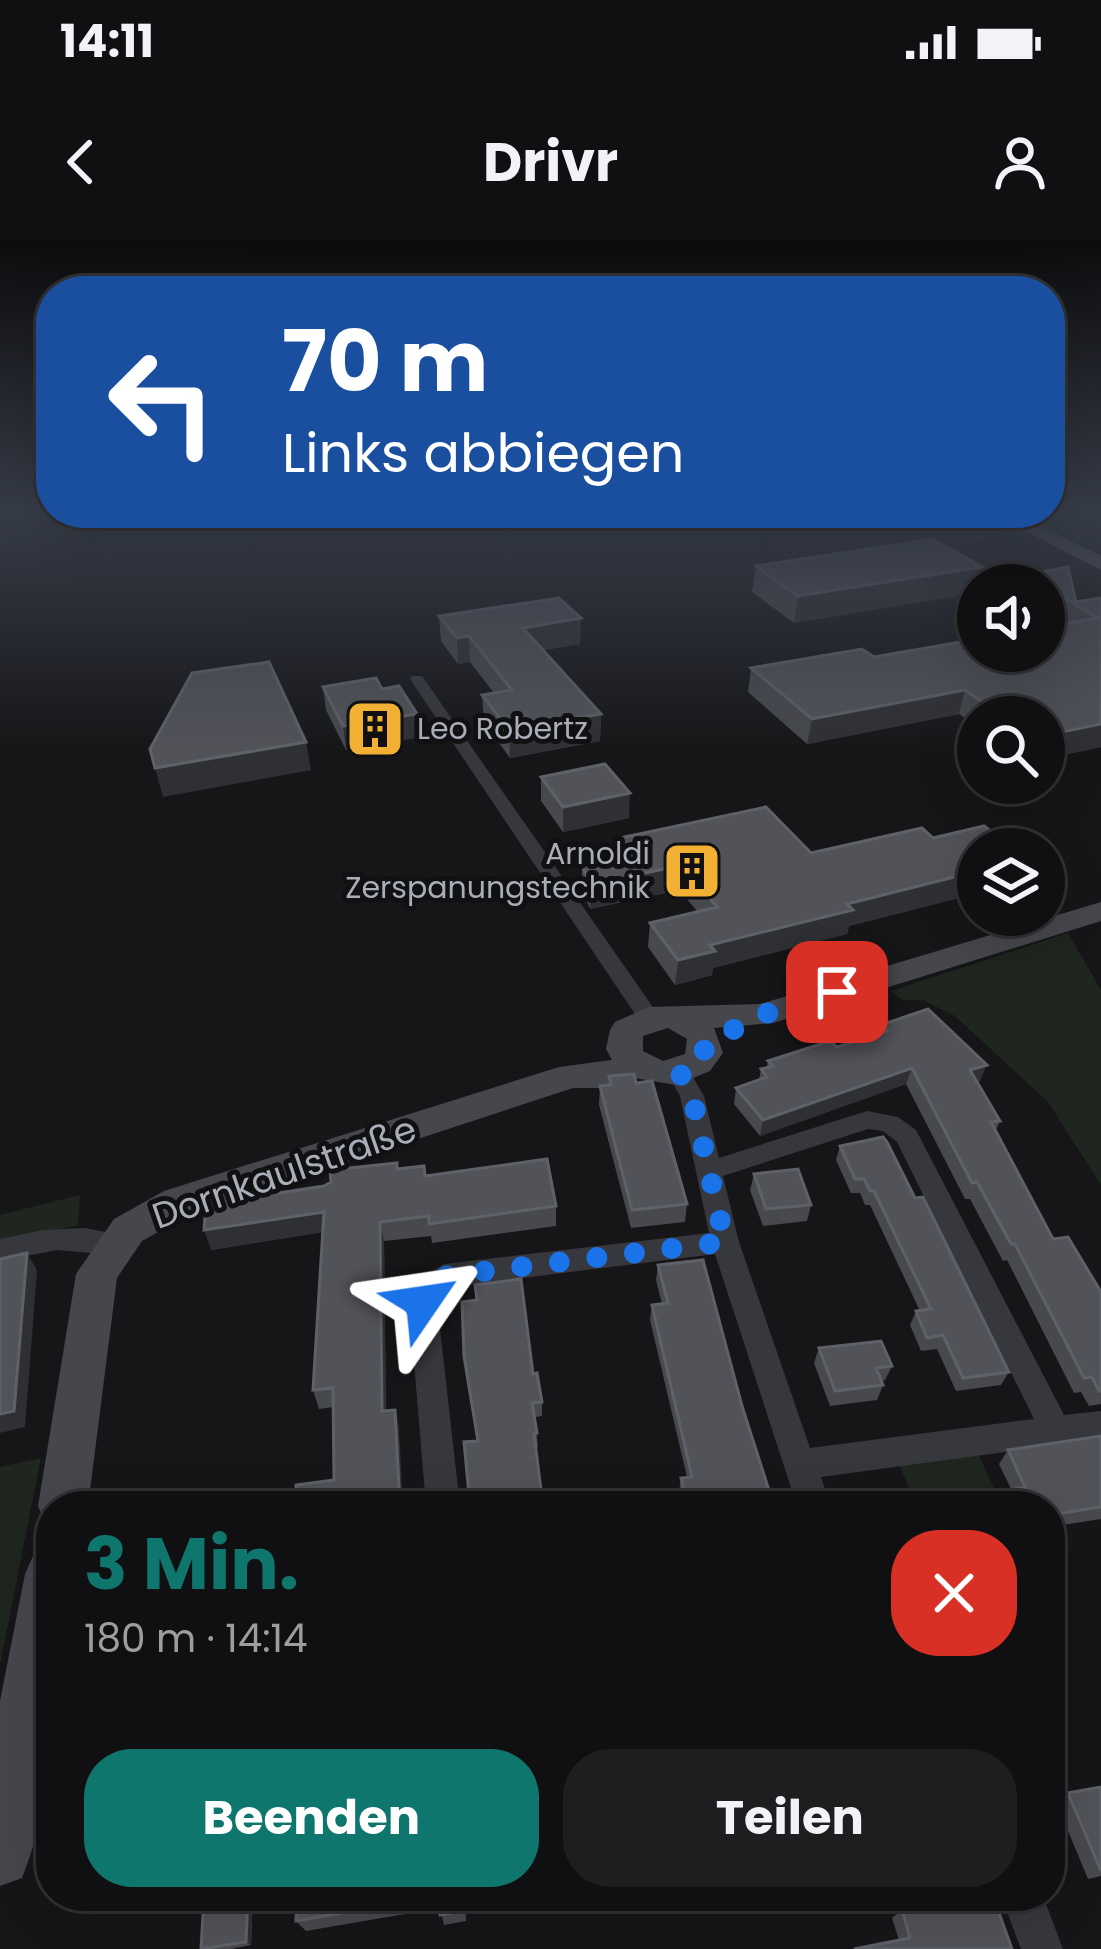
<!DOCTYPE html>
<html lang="de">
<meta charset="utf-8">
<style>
:root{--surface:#101012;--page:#1e1e20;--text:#f1f3f6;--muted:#9c9d9f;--line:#303032;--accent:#0f766e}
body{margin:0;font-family:Poppins,sans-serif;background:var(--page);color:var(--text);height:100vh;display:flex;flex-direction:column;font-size:45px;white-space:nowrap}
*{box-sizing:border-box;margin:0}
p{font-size:39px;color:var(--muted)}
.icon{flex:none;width:66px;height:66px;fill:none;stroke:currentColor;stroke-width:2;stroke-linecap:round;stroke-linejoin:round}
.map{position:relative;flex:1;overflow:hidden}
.panel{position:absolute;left:36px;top:1251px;width:1029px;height:420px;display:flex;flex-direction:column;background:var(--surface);border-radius:48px;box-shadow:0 12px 48px #0002,0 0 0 3px var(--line)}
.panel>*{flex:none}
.guide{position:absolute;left:36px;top:36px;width:1029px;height:252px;border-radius:48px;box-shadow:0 12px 48px #0002,0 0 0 3px var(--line);background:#1a4fa0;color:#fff;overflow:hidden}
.tools{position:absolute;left:957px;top:324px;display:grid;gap:24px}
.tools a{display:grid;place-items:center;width:108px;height:108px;border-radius:50%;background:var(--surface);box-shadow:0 12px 48px #0002,0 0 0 3px var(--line);font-size:60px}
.pin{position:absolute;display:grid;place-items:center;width:102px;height:102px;color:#fff;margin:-51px;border-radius:24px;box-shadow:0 6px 18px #0006}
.me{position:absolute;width:132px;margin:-66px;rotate:58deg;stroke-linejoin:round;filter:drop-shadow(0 0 9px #0008)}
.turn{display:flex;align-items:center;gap:42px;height:252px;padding:0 48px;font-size:54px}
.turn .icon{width:156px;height:156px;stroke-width:2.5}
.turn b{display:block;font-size:84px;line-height:102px}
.round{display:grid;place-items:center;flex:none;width:126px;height:126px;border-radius:48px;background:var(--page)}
.headline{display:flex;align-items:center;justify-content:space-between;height:204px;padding:0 48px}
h1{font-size:72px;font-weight:700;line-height:90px;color:var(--accent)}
.action{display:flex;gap:24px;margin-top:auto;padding:24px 48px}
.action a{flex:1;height:138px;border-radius:48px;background:var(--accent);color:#fff;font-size:48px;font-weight:700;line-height:138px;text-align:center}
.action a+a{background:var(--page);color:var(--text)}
.status{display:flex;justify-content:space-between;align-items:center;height:84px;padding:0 60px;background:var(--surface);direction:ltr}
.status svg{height:33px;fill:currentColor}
header{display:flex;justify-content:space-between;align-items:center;height:156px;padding:0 48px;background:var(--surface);font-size:54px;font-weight:700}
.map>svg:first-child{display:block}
.green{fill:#1e261f}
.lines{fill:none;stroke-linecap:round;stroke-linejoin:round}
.street{fill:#37383d;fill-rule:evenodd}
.secondary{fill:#45474d;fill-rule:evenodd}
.primary{fill:#53555c;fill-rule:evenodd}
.wall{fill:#47494d}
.shaded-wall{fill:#2f3033}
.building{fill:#525359;stroke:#5f6168;stroke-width:3}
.route{stroke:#1a73e8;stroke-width:21;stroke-dasharray:0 37.8}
.labels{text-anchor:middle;stroke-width:10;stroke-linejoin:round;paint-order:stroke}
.far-poi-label{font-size:30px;fill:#a8adb8;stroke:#111113;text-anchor:start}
.street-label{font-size:36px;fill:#a8adb8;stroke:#111113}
</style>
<div class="status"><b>14:11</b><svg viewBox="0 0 49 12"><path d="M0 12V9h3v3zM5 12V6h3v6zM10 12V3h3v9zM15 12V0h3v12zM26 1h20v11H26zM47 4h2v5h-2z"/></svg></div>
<header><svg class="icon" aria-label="back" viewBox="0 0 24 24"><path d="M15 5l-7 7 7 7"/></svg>Drivr<svg class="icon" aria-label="person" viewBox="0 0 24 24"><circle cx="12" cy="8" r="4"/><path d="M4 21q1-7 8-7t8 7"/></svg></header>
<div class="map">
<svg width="1101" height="1709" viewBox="0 0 1101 1709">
<rect width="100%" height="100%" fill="#161618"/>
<!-- green -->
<path class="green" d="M1068 693 1101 750V945L1048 862 955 776 923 760H903L891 751Z
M80 955 78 985 0 1003V975Z
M977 1211 1002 1266H916L898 1221Z
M41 1218 0 1425V1227Z"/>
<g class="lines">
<!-- street -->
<path class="street" d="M412 436H422L657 773 660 778 657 783H641L410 439Z
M679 825 687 827 704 856 719 918 867 871 898 877 916 890 1064 1175 1101 1171V1199L821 1237 831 1266H797L715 1014 450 1047 440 1054 437 1062 460 1266H426L409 1062 418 1039 444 1024 709 993 680 856 667 833ZM868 889 883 891 897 902 1034 1179 810 1208 739 1002 723 936Z
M85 988 125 996 129 1004 125 1012 115 1015 57 1010 0 1021V999L43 990Z
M1001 1656H1043L1063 1709H1021Z"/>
<!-- secondary -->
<path class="secondary" d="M1101 662V681L773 783 714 788 723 813 710 831 676 845 634 838 598 848H573L192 973 142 1001 117 1038 88 1266H51V1285L45 1283 38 1266 76 1034 114 979 164 951 559 827 612 820 606 809 610 790 615 782 649 767 760 764ZM668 788 687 799 685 814 663 821 643 811V796Z
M51 1308C51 1412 62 1540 22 1638L0 1646V1461L25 1334 33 1316Z"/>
<!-- primary -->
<path class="primary" d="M990 273H1014L1101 316V330Z"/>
</g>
<!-- wall -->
<path class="wall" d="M756 326 975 353 794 383 752 352Z
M1068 327 1076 362 1101 358V507L1044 519V477H978V488L959 474 807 504 748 452 751 428 862 409 874 417 978 399V411H1044V387L1062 384 1044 373V345H1021L1024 335Z
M439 376 580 404 544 410 601 474 600 501 510 518 484 482 482 455 494 453 470 422 458 424 441 401Z
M323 447 419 497 346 510 326 470Z
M541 537 629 578 563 592 541 561Z
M620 598 811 613 933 598 978 609V653L849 686 847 694 713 728 712 735 675 745 648 707 650 683 698 672 679 650 590 669 582 650V626L619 618Z
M881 785 980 841 977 842 1000 881 996 890 1053 999 1101 1052V1164L1089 1166 1081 1152 1074 1153 1007 1020 1003 1021 970 959H965L906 844 760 896 734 864 736 848 759 840 761 829 767 827 768 821 837 807 878 794Z
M609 836 636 843 687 964 685 982 631 988 599 865 600 846 609 845Z
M840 906 915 958 1009 1132 1001 1145 956 1151 937 1109 921 1111 910 1085 916 1071H920L870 965H865L860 953H851L836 920Z
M398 928 556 966V986L432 1003 431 996 384 1001 386 1171 395 1170 399 1188 334 1240 333 1167 319 1169 313 1150 323 992 211 1010Z
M754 934 811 965 807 981 763 986 750 950Z
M658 1025 742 1166 774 1266H682L679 1252 681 1238 687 1237 650 1080 652 1065 662 1064 656 1040Z
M819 1108 892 1126 885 1140 881 1141 883 1145 877 1160 830 1166 814 1123Z
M465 1131 533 1134 542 1162V1176L535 1177 538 1207 477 1201Z
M1101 1196V1279L1050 1287V1266H1002L1000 1263 1011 1249 999 1224 1008 1210Z
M1101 1547V1636L1088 1639 1056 1562 1068 1553Z
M204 1656H253L251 1705 231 1709H201Z
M297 1656H465L466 1681 444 1685 440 1668 306 1691 296 1681Z
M920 1658 1012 1709 899 1700 892 1678 902 1670 912 1669 911 1666Z"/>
<!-- shaded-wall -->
<path class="shaded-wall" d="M982 327 975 353 794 383 798 356Z
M581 378 580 404 524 413 523 388Z
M469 396 470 422 458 424 457 398Z
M965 450 959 474 807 504 812 479Z
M417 474 419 497 346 510 343 486Z
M601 474 600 501 510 518 509 490Z
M1101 484V507L1044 519V505L1047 495Z
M306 502 311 530 163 557 155 528Z
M630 553 629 578 563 592V567Z
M682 625 679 650 590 669 591 645Z
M978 631V653L849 686 847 694 713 728 712 735 675 745 678 720 710 705 847 664Z
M987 825 980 841 964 847 970 830Z
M912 828 906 844 760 896 763 880Z
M324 972 329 991 211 1010 204 990Z
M380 982 384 1001 386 1190 382 1171Z
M27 1013 37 1030 25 1187 0 1193V1174Z
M395 1170 399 1188 403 1266H400Z
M248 1656H253L251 1705 246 1702Z"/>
<!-- building -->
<path class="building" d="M933 299 982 327 798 356 756 326Z
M1068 327 1076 362 1101 358V484L1047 495 1044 493V477H1005L965 450 812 479 751 428 862 409 874 417 978 399V411H1044V387L1098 378 1024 335Z
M559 358 581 378 523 388 601 474 509 490 482 455 512 450 469 396 457 398 439 376Z
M269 422 306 502 155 528 150 509 192 433Z
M376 438 382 449 399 446 417 474 343 486 323 447Z
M605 524 630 553 563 567 541 537Z
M766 567 811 613 922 588 933 598 984 586 1013 609H978V631L847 664 853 670 710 705 715 711 678 720 650 683 717 667 682 625 591 645 582 626 633 615 620 598Z
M928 769 987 825 970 830 1000 881 991 882 1053 999 1068 997 1101 1052V1151H1099L1092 1137 1084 1138 1015 1004H1011L977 942 972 943 912 828 763 880 736 848 767 837 761 829 773 826 768 821 830 801 837 807 887 791 881 785Z
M634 834 636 843 652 841 687 964 632 970 600 846 611 845 609 836Z
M883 897 887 902 915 958 923 957 1009 1132 963 1138 943 1095 927 1098 916 1071 931 1069 874 951H870L864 939H855L840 906Z
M547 919 556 966 429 984V976L380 982 382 1171 395 1170 400 1266H296V1245L334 1240 333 1148 313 1150 324 972 204 990 206 964 324 946 331 942 330 930 397 923V929L424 926 425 936Z
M798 929 811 965 766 969 754 934Z
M27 1013 14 1171 0 1174V1019Z
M703 1020 742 1166 774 1266H688L681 1238 692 1237 652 1065 668 1063 658 1025Z
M521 1039 533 1134 537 1133 542 1162 532 1163 537 1193 534 1194 543 1266H470L464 1202 478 1201 464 1116 462 1062 477 1060 475 1045Z
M881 1101 892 1126 876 1128 883 1145 835 1151 819 1108Z
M1101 1196V1267L1050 1275V1266H1017L1009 1250 1025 1247 1008 1210Z
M1101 1547V1631L1068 1553Z
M204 1656H248L246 1702 201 1709Z
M297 1656H439L296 1681Z
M439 1656H462L463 1671 440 1675Z
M931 1656H993L1012 1709H854L910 1698 902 1670 923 1667 920 1658Z"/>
<!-- sky -->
<linearGradient id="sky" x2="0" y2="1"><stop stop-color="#0c0c0d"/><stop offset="0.53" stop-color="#363c48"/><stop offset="1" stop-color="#363c48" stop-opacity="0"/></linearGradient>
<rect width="1101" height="513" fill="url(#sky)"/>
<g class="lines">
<!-- route -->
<path class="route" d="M423 1062 428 1047 445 1036 725 1002 692 856 680 833 701 821 706 804 761 775 837 752"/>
</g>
<!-- icons -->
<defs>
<g id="building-square" transform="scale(3)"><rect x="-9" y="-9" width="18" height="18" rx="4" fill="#f2b134" stroke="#111113"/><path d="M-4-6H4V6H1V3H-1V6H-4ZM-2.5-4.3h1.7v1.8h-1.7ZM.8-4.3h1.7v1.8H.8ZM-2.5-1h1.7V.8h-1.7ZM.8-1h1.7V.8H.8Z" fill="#111"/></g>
</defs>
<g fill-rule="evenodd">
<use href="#building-square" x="375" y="489"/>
<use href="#building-square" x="692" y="631"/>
</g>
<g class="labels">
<!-- far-poi labels -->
<g class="far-poi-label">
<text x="417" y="499">Leo Robertz</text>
<text x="650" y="624" text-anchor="end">Arnoldi<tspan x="650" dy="34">Zerspanungstechnik</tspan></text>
</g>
<!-- street labels -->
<g class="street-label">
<text transform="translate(284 932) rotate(-19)" y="13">Dornkaulstraße</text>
</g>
</g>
</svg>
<div class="tools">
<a><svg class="icon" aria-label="sound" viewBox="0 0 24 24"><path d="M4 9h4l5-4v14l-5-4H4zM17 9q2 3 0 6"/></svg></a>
<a><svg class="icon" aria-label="search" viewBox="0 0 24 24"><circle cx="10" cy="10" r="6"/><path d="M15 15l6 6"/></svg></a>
<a><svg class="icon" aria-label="layers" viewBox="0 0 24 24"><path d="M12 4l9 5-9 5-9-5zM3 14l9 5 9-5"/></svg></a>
</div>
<div class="pin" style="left:837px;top:752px;background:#d93025"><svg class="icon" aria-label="arrive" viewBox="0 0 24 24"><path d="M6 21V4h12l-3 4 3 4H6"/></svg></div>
<svg class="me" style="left:423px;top:1062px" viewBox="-20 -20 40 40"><path d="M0-17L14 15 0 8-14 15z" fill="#1a73e8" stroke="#fff" stroke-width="4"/></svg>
<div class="guide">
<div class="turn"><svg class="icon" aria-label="left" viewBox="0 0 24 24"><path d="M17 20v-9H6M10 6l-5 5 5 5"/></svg><div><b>70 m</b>Links abbiegen</div></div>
</div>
<section class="panel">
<div class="headline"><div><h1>3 Min.</h1><p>180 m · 14:14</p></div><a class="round" style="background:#d93025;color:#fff"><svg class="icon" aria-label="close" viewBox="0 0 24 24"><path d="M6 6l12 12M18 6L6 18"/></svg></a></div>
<div class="action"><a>Beenden</a><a>Teilen</a></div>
</section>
</div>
